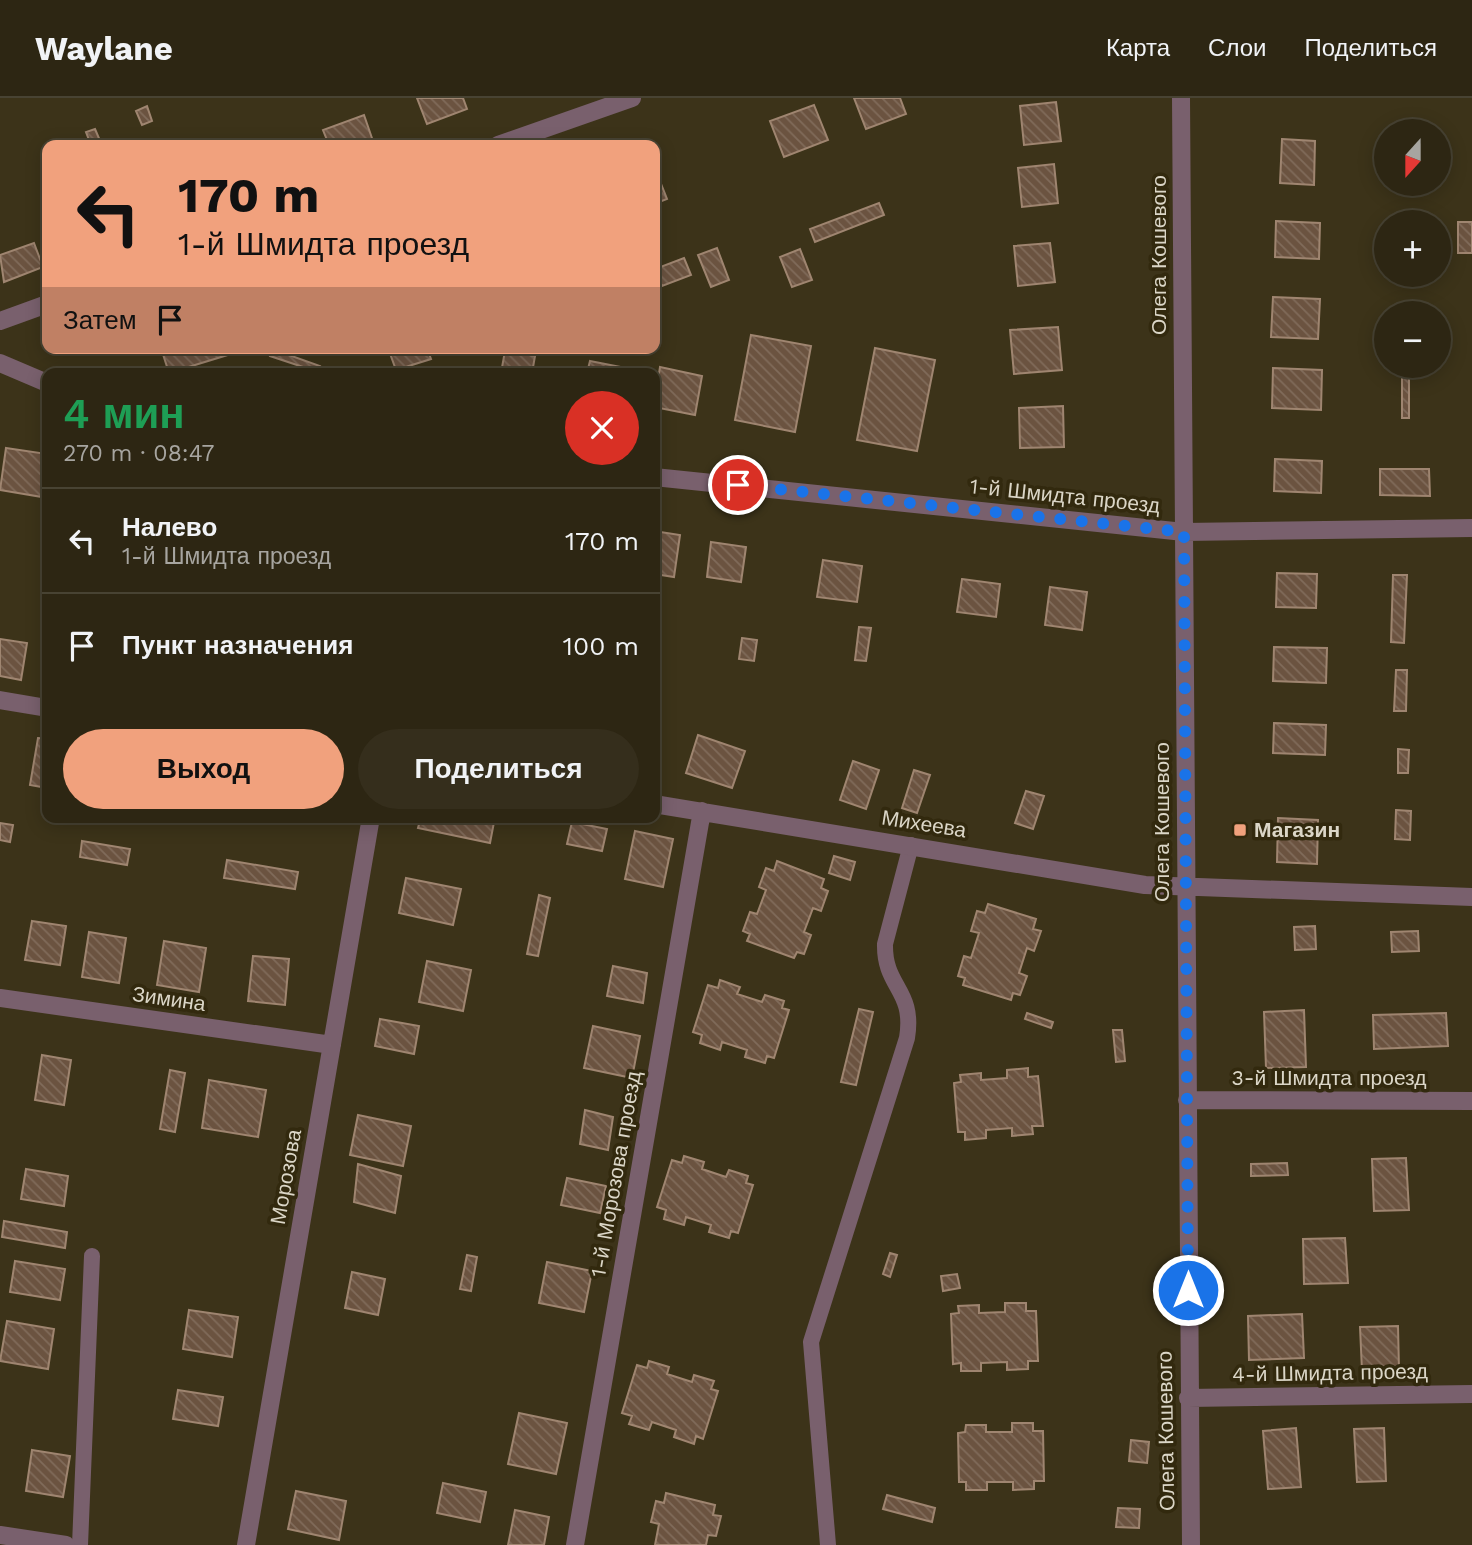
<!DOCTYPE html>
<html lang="ru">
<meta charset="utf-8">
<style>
:root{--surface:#2d2613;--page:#352e1c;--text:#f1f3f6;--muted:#a7a5a0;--line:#484333;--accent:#f1a17d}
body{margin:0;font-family:"Work Sans",sans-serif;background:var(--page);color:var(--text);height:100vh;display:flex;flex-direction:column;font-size:26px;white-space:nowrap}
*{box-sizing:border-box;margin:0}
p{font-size:23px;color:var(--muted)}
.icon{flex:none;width:38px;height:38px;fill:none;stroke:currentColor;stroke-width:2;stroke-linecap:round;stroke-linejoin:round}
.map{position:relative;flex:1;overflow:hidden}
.panel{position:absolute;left:42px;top:270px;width:618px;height:455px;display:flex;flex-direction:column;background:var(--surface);border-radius:14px;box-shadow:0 4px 18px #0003,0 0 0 2px var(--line)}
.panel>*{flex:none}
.banner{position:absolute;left:42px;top:42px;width:618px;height:214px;border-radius:14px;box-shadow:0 4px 18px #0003,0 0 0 2px var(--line);background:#f1a17d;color:#111;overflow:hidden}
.needle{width:46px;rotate:201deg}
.tools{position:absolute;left:1374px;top:21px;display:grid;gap:14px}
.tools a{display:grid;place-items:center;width:77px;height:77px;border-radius:50%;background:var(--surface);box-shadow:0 4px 18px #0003,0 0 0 2px var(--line);font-size:35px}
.pin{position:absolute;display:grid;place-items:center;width:60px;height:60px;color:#fff;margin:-30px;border:4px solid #fff;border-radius:50%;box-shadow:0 2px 7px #0007}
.me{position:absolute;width:77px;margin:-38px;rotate:0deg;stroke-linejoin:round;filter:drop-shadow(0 0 5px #0008)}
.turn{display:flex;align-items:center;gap:24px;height:147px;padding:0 21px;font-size:32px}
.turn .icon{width:91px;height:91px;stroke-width:2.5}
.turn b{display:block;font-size:49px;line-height:60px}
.then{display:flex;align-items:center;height:66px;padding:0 21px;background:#0003;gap:14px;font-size:26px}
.round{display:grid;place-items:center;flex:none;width:74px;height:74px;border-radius:37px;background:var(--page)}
.headline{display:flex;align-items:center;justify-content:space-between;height:119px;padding:0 21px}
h1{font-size:42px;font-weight:600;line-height:52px;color:#1e9e55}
.primary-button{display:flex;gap:14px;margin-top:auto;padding:14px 21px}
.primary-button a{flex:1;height:80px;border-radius:42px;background:var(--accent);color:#111;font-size:28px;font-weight:600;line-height:80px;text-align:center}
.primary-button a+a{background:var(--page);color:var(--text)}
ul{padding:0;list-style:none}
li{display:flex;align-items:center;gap:21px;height:105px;padding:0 21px;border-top:2px solid var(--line)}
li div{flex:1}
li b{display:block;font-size:26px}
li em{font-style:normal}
header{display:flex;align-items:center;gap:42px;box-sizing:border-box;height:98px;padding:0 35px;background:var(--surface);border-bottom:2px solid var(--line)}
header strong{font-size:33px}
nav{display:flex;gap:38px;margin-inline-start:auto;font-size:24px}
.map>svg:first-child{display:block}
.building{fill:url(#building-back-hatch);stroke:#9f8570;stroke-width:2}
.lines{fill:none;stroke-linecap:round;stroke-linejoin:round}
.lane{stroke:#79606d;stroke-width:16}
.street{stroke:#79606d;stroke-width:18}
.route{stroke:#1a73e8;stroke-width:12;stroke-dasharray:0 21.6}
.poi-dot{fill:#f1a17d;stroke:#32290e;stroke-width:2.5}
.labels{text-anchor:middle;stroke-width:7;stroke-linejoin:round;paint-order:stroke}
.street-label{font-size:21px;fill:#dbd6c7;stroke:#32290e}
.poi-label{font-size:21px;font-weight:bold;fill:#dbd6c7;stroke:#32290e;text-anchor:start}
</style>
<header>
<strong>Waylane</strong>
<nav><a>Карта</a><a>Слои</a><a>Поделиться</a></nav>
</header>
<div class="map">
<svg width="1472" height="1447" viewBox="0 0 1472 1447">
<defs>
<pattern id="building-back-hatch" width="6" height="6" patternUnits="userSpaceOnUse" patternTransform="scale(1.75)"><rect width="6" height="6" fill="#6b5340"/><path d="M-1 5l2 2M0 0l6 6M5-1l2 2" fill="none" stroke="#806b5a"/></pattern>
</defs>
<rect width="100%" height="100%" fill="#3c3319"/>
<!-- building -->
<path class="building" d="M417 0H463L467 11 427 26Z
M854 0H900L906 16 866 31Z
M1056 4 1061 43 1024 47 1020 8Z
M814 7 828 42 784 59 770 23Z
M147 8 152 23 142 27 136 13Z
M364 17 374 46 329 47 323 32Z
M95 31 101 45 91 47 86 34Z
M1282 41 1315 43 1314 87 1280 85Z
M1054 66 1058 105 1022 109 1018 70Z
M654 68 667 101 654 106Z
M879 105 884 117 815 144 810 131Z
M1276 123 1320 125 1319 161 1275 159Z
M1458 124H1472V155H1458Z
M34 145 43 169 4 184 0 157Z
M1050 145 1055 184 1018 188 1014 148Z
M717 150 729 182 711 189 698 157Z
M800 151 812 182 792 189 780 159Z
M684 160 691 177 662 188 655 171Z
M1273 199 1320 201 1318 241 1271 239Z
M1058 229 1062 272 1014 276 1010 232Z
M751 237 811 248 795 334 735 322Z
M161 250H232L234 255 169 275Z
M388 250H427L431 261 396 272Z
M875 250 935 262 917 353 857 342Z
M272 251 320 268 318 274 270 258Z
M505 253 535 258 532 275H501Z
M590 263 631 271 630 275H587Z
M1402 268H1409V320H1402Z
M660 269 702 278 695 317 654 309Z
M1273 270 1322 272 1321 312 1272 310Z
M1063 308 1064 349 1020 350 1019 310Z
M6 350 47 356 42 399 0 392Z
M1275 361 1322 363 1321 395 1274 393Z
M1380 371H1429L1430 398 1380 397Z
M654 433 680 437 674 479 654 476Z
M711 444 746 449 741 484 707 479Z
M823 462 862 468 857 504 817 499Z
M1277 475 1317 476 1316 510 1276 509Z
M1393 477H1407L1404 545 1391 544Z
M962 481 1000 486 996 519 957 514Z
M1050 489 1087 494 1082 532 1045 527Z
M859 529 871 530 866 563 855 562Z
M742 540 757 542 754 563 739 561Z
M0 541 27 545 21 582 0 578Z
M1274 549 1327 550 1326 585 1273 583Z
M1396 572H1407L1406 613H1394Z
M1274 625 1326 627 1325 657 1273 655Z
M698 637 745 653 732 690 686 675Z
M38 640 47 641V690L30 687Z
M1398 651 1409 652 1408 675H1398Z
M853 663 879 672 866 711 840 702Z
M914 672 930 677 917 715 902 710Z
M1026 693 1044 698 1033 731 1015 725Z
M1396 712 1411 713 1410 742 1395 741Z
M421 719H495L490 745 418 730Z
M1278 720 1318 722 1317 766 1277 764Z
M572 724 607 731 602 753 567 746Z
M0 725 13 727 10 744 0 742Z
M635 733 673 741 663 789 625 781Z
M82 743 130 751 127 767 80 759Z
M834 758 855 764 850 782 829 775Z
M227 762 298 774 295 791 224 780Z
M777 763 824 781 821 790 828 793 821 813 813 810 804 834 811 837 804 856 797 854 794 860 747 843 750 836 743 833 750 814 757 816 766 792 759 789 766 770 774 773Z
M406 780 461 791 453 827 399 815Z
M539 797 550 800 538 858 527 856Z
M988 806 1036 821 1033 831 1041 833 1034 853 1027 850 1019 875 1027 878 1020 897 1013 895 1011 902 963 887 965 880 958 878 964 858 971 860 979 835 971 833 977 813 985 815Z
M32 823 66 828 60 867 25 862Z
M1315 828 1316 851 1295 852 1294 829Z
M1418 833 1419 853 1392 854 1391 834Z
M89 834 126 840 119 885 82 879Z
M164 843 206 850 199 894 157 887Z
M253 858 289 861 285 907 248 903Z
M427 863 471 872 463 913 419 904Z
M613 868 647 875 643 905 607 898Z
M720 882 740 889 737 896 762 904 765 897 784 903 782 910 789 912 774 960 767 958 765 965 745 959 747 952 722 944 720 952 700 945 702 937 693 934 708 887 718 890Z
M859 911 873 914 856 987 841 984Z
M1304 912 1306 969 1266 970 1264 914Z
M1027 915 1053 924 1051 930 1025 921Z
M1446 915 1448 948 1374 951 1373 917Z
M380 921 419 928 414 956 375 948Z
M593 928 640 938 632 980 584 970Z
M1113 932H1122L1125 963 1116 964Z
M42 957 71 962 64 1007 35 1002Z
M1028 970V979L1038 978 1043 1028H1032L1033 1036 1012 1038V1030L986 1032V1040L965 1042V1034H958L954 985 961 984 960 977 981 975V982L1007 980V972Z
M170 972 185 975 175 1034 160 1031Z
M209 982 266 992 258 1039 202 1030Z
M585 1012 613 1019 608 1052 580 1046Z
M358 1017 411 1028 403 1068 350 1057Z
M684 1058 704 1064 702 1071 726 1079 729 1072 748 1078 746 1085 753 1087 738 1135 731 1133 729 1140 709 1134 711 1127 686 1119 684 1127 664 1121 666 1112 657 1109 672 1062 682 1065Z
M1406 1060 1409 1112 1374 1113 1372 1061Z
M1287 1065 1288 1077 1251 1078V1066Z
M358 1066 401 1078 395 1115 354 1104Z
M26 1071 68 1078 64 1108 21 1101Z
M567 1080 606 1088 600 1115 561 1107Z
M4 1123 67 1134 65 1150 2 1139Z
M1345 1140 1348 1185 1304 1186 1303 1141Z
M890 1155 897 1157 890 1179 883 1176Z
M467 1157 477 1159 471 1193 460 1191Z
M15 1163 65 1171 60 1202 10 1194Z
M547 1164 592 1173 584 1214 539 1205Z
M352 1174 385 1181 378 1217 345 1210Z
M957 1176 960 1190 943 1193 941 1178Z
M1005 1205H1026V1213H1036L1038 1263H1028V1271L1007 1272V1264L981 1265V1273H961V1265L953 1266 951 1216 959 1215 958 1208 979 1207V1215L1005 1214Z
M189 1212 238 1219 232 1259 183 1251Z
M1302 1216 1304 1260 1249 1262 1248 1218Z
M7 1223 54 1231 48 1271 0 1263Z
M1398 1228 1399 1271 1362 1273 1360 1229Z
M649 1263 669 1269 667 1276 692 1284 694 1277 714 1283 711 1291 718 1293 703 1341 696 1338 694 1346 674 1339 676 1332 652 1324 649 1332 629 1326 632 1318 622 1315 637 1267 647 1270Z
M178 1292 223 1299 218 1328 173 1321Z
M519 1315 567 1325 556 1376 508 1366Z
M1012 1325H1033V1333H1043L1044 1383H1034V1391L1013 1392V1384H987V1392H966V1384H959L958 1335 965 1334 966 1327H986V1334H1012Z
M1296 1330 1301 1389 1268 1391 1263 1333Z
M1384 1330 1386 1383 1357 1384 1354 1331Z
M1131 1342 1149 1344 1147 1365 1129 1363Z
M32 1352 70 1358 63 1399 26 1393Z
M443 1385 486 1394 480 1424 437 1415Z
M296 1393 346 1403 339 1442 288 1431Z
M666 1395 715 1407 713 1417 721 1418 716 1438 708 1437 706 1447H655L659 1426 651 1424 656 1403 664 1405Z
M887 1397 935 1410 932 1424 883 1411Z
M1118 1410 1140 1411 1139 1430 1116 1429Z
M515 1412 549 1419 544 1447H508Z"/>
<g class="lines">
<!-- lane -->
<path class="lane" d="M80 1447 92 1158
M828 1447 811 1244 907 940C915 891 884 890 885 846L911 747"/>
<!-- street -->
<path class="street" d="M1181 0 1191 1447
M498 47 632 0
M0 223 47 206
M0 265 47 285
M654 379 1184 434 1472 430
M0 602 47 610
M654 706 1145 787 1472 799
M0 900 332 947
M1187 1002 1472 1003
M1188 1300 1472 1296
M0 1437 66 1447
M246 1447 371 719
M575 1447 702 713"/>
</g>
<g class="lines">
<!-- route -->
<path class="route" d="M738 387 1184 434 1188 1192"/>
</g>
<!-- markers -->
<rect class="poi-dot" x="1233" y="725" width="14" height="14" rx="3.5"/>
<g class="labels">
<!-- street labels -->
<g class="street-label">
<text transform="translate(1159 157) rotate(-90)" y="7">Олега Кошевого</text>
<text transform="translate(1065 398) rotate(6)" y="7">1-й Шмидта проезд</text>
<text transform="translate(1162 724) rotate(-90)" y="7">Олега Кошевого</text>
<text transform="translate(924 726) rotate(9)" y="7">Михеева</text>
<text transform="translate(169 901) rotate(8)" y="7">Зимина</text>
<text x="1329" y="987">3-й Шмидта проезд</text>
<text transform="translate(616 1076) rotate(-80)" y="7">1-й Морозова проезд</text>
<text transform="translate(286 1079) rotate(-80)" y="7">Морозова</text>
<text transform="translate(1330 1275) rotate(-1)" y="7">4-й Шмидта проезд</text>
<text transform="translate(1166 1333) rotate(-91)" y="7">Олега Кошевого</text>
</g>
<!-- poi labels -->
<g class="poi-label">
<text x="1254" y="739">Магазин</text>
</g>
</g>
</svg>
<div class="tools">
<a><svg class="needle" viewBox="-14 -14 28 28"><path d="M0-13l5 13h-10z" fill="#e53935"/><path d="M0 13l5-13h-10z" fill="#a7a5a0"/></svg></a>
<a>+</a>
<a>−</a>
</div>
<div class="pin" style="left:738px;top:387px;background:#d93025"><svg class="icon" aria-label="arrive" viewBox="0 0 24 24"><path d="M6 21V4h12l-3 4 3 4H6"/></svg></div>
<svg class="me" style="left:1188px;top:1192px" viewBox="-20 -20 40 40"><circle r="17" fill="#1a73e8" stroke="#fff" stroke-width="3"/><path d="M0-11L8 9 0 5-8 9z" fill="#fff"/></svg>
<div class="banner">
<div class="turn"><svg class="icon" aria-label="left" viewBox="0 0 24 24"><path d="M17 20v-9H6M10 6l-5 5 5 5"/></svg><div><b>170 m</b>1-й Шмидта проезд</div></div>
<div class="then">Затем<svg class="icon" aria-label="arrive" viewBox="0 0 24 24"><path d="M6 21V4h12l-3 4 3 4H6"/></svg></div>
</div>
<section class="panel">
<div class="headline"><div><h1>4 мин</h1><p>270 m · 08:47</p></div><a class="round" style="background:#d93025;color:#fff"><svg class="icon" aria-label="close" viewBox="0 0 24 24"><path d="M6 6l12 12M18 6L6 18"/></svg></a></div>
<ul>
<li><svg class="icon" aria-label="left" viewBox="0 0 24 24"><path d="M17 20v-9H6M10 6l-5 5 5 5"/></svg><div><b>Налево</b><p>1-й Шмидта проезд</p></div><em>170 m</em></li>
<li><svg class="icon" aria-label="arrive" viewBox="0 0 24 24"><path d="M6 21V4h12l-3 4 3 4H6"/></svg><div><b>Пункт назначения</b></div><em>100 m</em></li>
</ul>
<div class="primary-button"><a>Выход</a><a>Поделиться</a></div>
</section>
</div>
